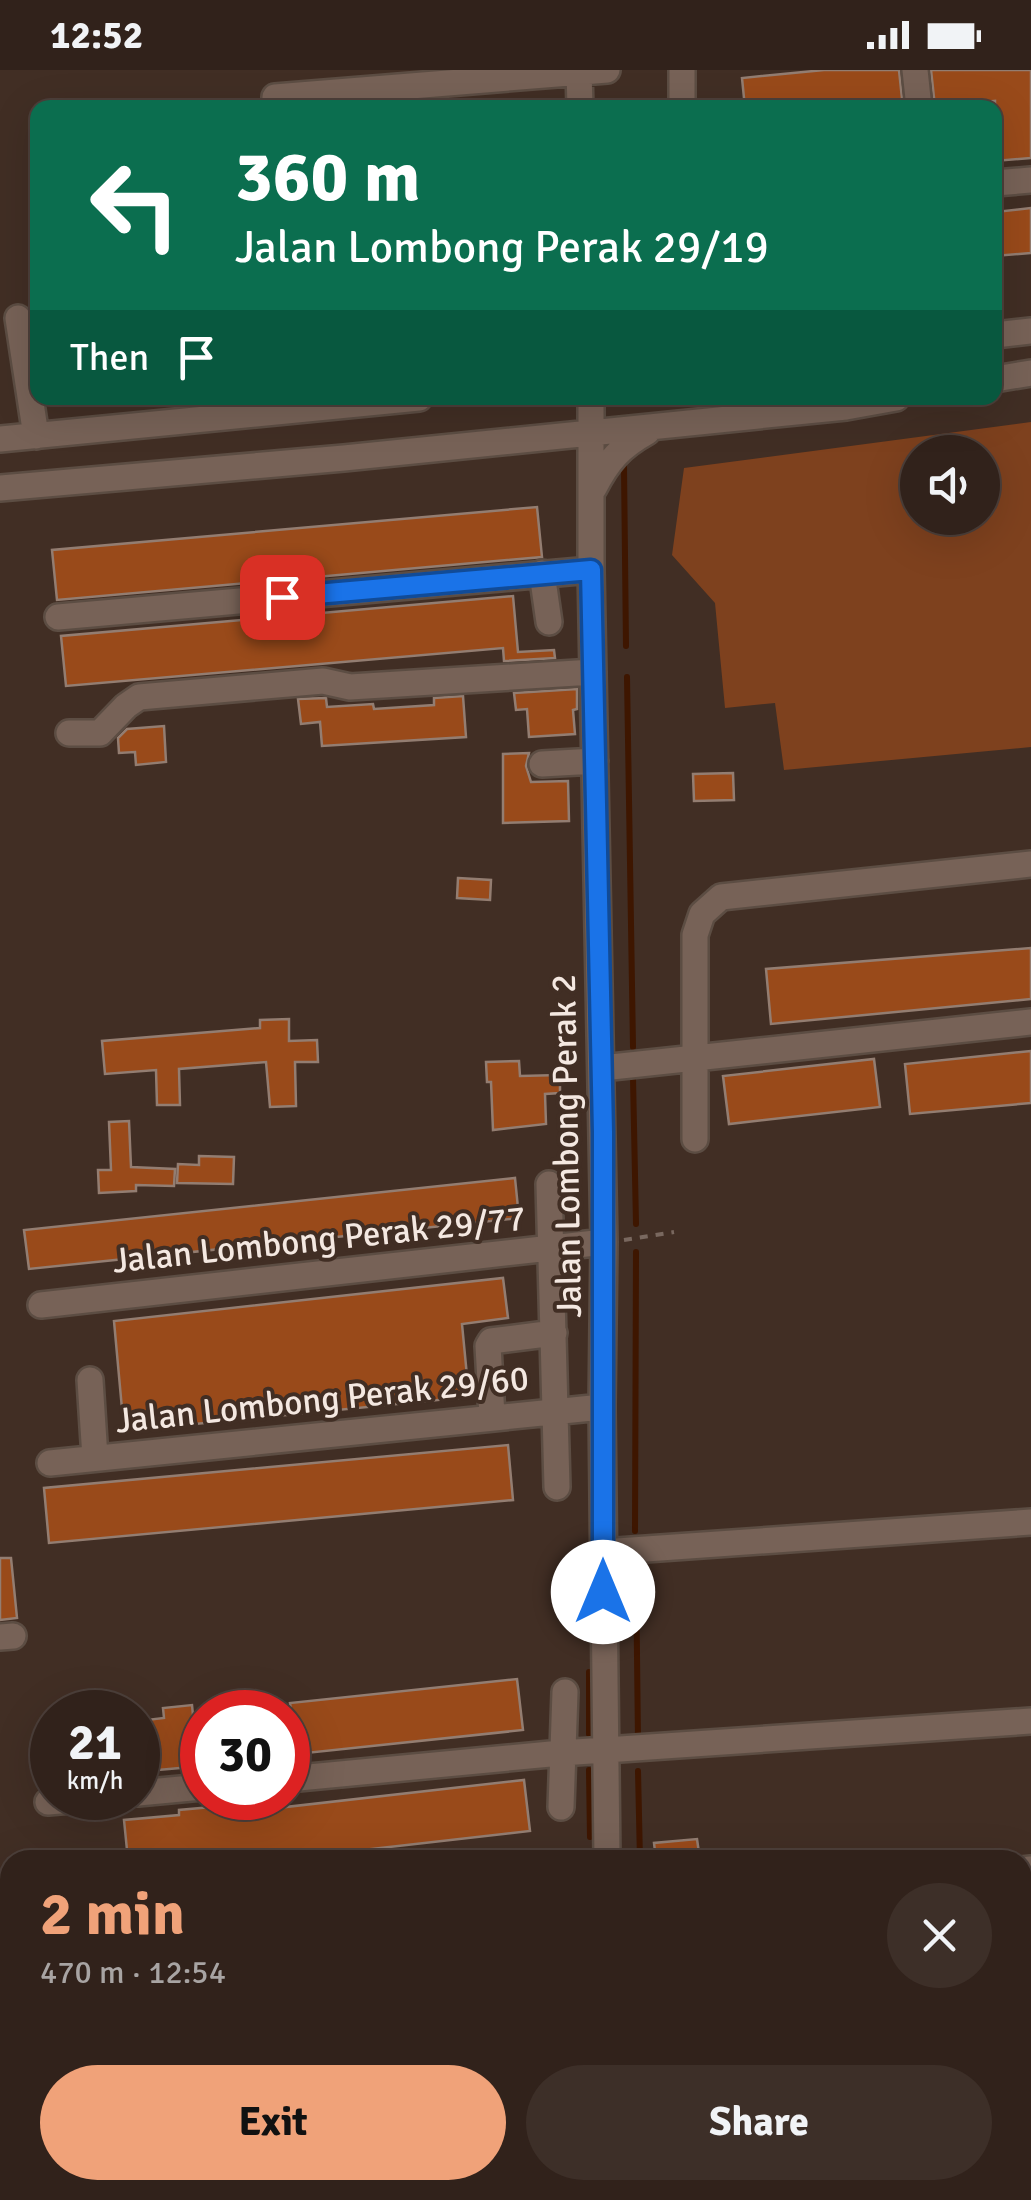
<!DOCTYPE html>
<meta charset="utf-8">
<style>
:root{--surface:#31221b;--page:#3d2f28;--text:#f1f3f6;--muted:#a8a4a3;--line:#4c3f3a;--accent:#f0a279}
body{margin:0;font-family:Signika,sans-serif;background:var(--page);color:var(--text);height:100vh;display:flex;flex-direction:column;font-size:38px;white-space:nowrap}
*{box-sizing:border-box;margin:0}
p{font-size:32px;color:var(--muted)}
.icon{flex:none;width:55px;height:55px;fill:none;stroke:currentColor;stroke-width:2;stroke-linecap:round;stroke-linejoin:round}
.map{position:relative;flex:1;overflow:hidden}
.drawer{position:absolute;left:0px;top:1780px;width:1032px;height:350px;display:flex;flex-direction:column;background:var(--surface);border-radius:30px 30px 0 0;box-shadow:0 10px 40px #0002,0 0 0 2px var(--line)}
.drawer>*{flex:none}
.guide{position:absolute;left:30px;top:30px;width:972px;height:305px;border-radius:20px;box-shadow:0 10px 40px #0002,0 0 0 2px var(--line);background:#0b6e4f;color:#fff;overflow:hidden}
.buttons{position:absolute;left:900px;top:365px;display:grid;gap:20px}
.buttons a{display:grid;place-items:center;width:100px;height:100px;border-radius:50%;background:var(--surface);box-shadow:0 10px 40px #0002,0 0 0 2px var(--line);font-size:50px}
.speed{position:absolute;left:30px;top:1620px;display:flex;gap:20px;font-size:50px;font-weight:700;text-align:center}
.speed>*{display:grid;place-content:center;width:130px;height:130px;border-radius:50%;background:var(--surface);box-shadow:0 10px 40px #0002,0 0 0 2px var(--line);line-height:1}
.speed small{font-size:25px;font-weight:400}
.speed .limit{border:15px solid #d22;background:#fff;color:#111}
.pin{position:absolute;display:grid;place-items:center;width:85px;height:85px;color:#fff;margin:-42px;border-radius:20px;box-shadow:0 5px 15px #0006}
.me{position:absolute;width:110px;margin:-55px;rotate:0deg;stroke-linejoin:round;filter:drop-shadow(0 0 8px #0008)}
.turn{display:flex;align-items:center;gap:35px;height:210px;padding:0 40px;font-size:45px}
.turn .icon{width:130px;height:130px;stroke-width:2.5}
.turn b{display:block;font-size:70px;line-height:85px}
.then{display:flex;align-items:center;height:95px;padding:0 40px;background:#0003;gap:20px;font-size:38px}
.round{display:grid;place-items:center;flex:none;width:105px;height:105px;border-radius:52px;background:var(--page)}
.head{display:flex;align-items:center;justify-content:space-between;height:170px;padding:0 40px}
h1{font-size:60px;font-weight:800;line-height:75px;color:var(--accent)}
.primary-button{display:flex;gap:20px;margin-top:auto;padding:20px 40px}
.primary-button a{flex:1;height:115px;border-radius:60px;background:var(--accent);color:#111;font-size:40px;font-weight:800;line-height:115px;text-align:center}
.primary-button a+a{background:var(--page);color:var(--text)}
.status{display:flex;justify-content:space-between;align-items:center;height:70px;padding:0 50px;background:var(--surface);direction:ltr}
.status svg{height:28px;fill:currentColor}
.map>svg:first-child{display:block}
.green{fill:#7e411e;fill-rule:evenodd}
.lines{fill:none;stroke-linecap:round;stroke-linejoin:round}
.stream{stroke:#3e1600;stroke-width:6}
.building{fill:#994a1a;stroke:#937d71;stroke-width:2.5}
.minor-casing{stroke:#5c4d43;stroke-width:30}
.path{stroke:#79685f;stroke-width:4;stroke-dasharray:8 8;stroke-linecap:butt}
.minor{stroke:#776257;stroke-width:25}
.route-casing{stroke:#114b97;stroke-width:25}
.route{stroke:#1a73e8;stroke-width:18}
.labels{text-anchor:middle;stroke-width:8;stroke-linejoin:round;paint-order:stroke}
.street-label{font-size:35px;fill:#f4e8e1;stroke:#412e24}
</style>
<div class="status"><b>12:52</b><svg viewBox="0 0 49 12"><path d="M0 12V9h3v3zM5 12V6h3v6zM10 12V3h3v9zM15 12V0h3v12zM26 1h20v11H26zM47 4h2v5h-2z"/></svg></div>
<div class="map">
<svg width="1031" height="2130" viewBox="0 0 1031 2130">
<rect width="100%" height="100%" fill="#412e24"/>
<!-- green -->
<path class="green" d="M1031 352V677L784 700 775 633 725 638 715 533 672 485 684 398ZM918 382H982V448H918Z"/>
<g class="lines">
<!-- stream -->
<path class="stream" d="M624 397 626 576
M627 607 633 977
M633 1008 636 1154
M635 1461 636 1182
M636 1500 638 1670
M589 1602V1664
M589 1700 590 1767
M638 1701 640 1790"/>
</g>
<!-- building -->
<path class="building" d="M824 0H899L903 38H745L742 8Z
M931 0H1031V88L995 91V31L935 37Z
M1031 138V183L995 186V142Z
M537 437 542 487 57 530 52 480Z
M513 526 518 582 554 580 555 588 504 591 503 578 66 616 61 566Z
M577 619V639L573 640 575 664 529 667 527 639 516 640 514 623Z
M463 626 466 667 322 676 320 652 301 654 298 629 326 628 327 637 373 634 374 639 434 635V628Z
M164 656 166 692 136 695 135 682 119 683 118 668 127 659Z
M529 683 526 696 531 712 568 711 569 751 503 753V684Z
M733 703 734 730 694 731 693 704Z
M458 808 491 810 490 830 457 828Z
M1031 878V929L771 954 766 899Z
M289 949V971L317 970 318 992H295L296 1036 270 1037 266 992 179 999 180 1035H157L156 1000 105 1004 102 971 260 958V950Z
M1031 981V1033L910 1044 905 994Z
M874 989 880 1037 729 1054 723 1006Z
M519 991 520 1006 560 1005V1023L545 1024 546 1054 493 1060 491 1012H487L486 992Z
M129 1051 131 1097 175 1099 174 1116 136 1115V1121L99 1123 98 1100H111L109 1052Z
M199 1086 234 1087 233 1114 177 1113 178 1094 199 1095Z
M515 1108 519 1148 29 1199 24 1160Z
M503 1208 508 1248 462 1254 469 1327 124 1361 114 1251Z
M508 1375 513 1430 49 1473 44 1418Z
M0 1488H11L17 1548 0 1550Z
M517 1609 523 1660 297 1684 290 1633Z
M192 1635 193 1645 202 1644V1688L191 1689V1697L147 1701 146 1693 138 1695V1651L164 1648 163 1638Z
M524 1710 530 1761 275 1790H128L124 1750 179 1745V1740L233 1735V1743Z
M697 1769 700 1790H656L654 1773Z"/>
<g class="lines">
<!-- minor casing -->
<g class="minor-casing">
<path id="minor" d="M579 0 580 38
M682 0V38
M915 0 919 38
M275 27 607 0
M995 113 1031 110
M18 248 36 366
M995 265 1031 261
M995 309 1031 303
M591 328V500L604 1172 602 1337 607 1790
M0 369 419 328
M0 418 344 388 846 337 896 328
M594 418C608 391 620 377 647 362
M542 503 549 552
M58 547 591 500
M69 663H100L126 636 139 627 323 611 350 617 593 602
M542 694 595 691
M602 998 1031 952
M695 1069V865L702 844 721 827 1031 794
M549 1114 557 1417
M41 1235 604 1172
M90 1310 95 1388
M492 1346 488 1276 491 1271 554 1263
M50 1393 602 1337
M603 1482 1031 1452
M0 1567 13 1566
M288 1709 561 1683 1031 1651
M138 1723 202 1717
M48 1732 95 1728
M561 1737 565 1622
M1022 1800 1031 1799
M0 1903 10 1902
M1022 2036 1031 2035
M623 2120V2130
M0 2125 8 2037
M721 2130V2120"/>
</g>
<!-- path -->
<path class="path" d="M624 1170 674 1162"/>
<!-- minor -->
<use href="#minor" class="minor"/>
</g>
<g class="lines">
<!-- route casing -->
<g class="route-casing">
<path id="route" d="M282 527 591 500 603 1062V1522"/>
</g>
<!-- route -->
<use href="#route" class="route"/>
</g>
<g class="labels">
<!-- street labels -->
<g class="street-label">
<text transform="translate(566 1076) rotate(-91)" y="12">Jalan Lombong Perak 2</text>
<text transform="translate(319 1169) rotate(-6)" y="12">Jalan Lombong Perak 29/77</text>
<text transform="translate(322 1329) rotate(-6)" y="12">Jalan Lombong Perak 29/60</text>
</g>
</g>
</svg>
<div class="buttons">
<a><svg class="icon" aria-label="sound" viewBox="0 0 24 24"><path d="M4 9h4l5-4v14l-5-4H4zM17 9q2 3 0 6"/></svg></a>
</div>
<div class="speed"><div>21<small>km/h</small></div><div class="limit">30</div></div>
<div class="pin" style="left:282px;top:527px;background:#d93025"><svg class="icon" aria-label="arrive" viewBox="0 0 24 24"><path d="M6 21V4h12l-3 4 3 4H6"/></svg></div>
<svg class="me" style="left:603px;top:1522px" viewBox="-20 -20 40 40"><circle r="19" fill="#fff"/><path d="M0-13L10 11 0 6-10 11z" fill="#1a73e8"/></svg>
<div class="guide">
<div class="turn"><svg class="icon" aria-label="left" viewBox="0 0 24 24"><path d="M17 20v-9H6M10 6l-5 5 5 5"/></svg><div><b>360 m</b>Jalan Lombong Perak 29/19</div></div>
<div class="then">Then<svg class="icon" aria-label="arrive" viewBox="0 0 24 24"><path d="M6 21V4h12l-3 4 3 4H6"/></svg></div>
</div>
<section class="drawer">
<div class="head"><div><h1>2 min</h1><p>470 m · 12:54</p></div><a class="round"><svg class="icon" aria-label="close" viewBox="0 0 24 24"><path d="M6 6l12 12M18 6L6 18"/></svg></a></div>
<div class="primary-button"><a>Exit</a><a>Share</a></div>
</section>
</div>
